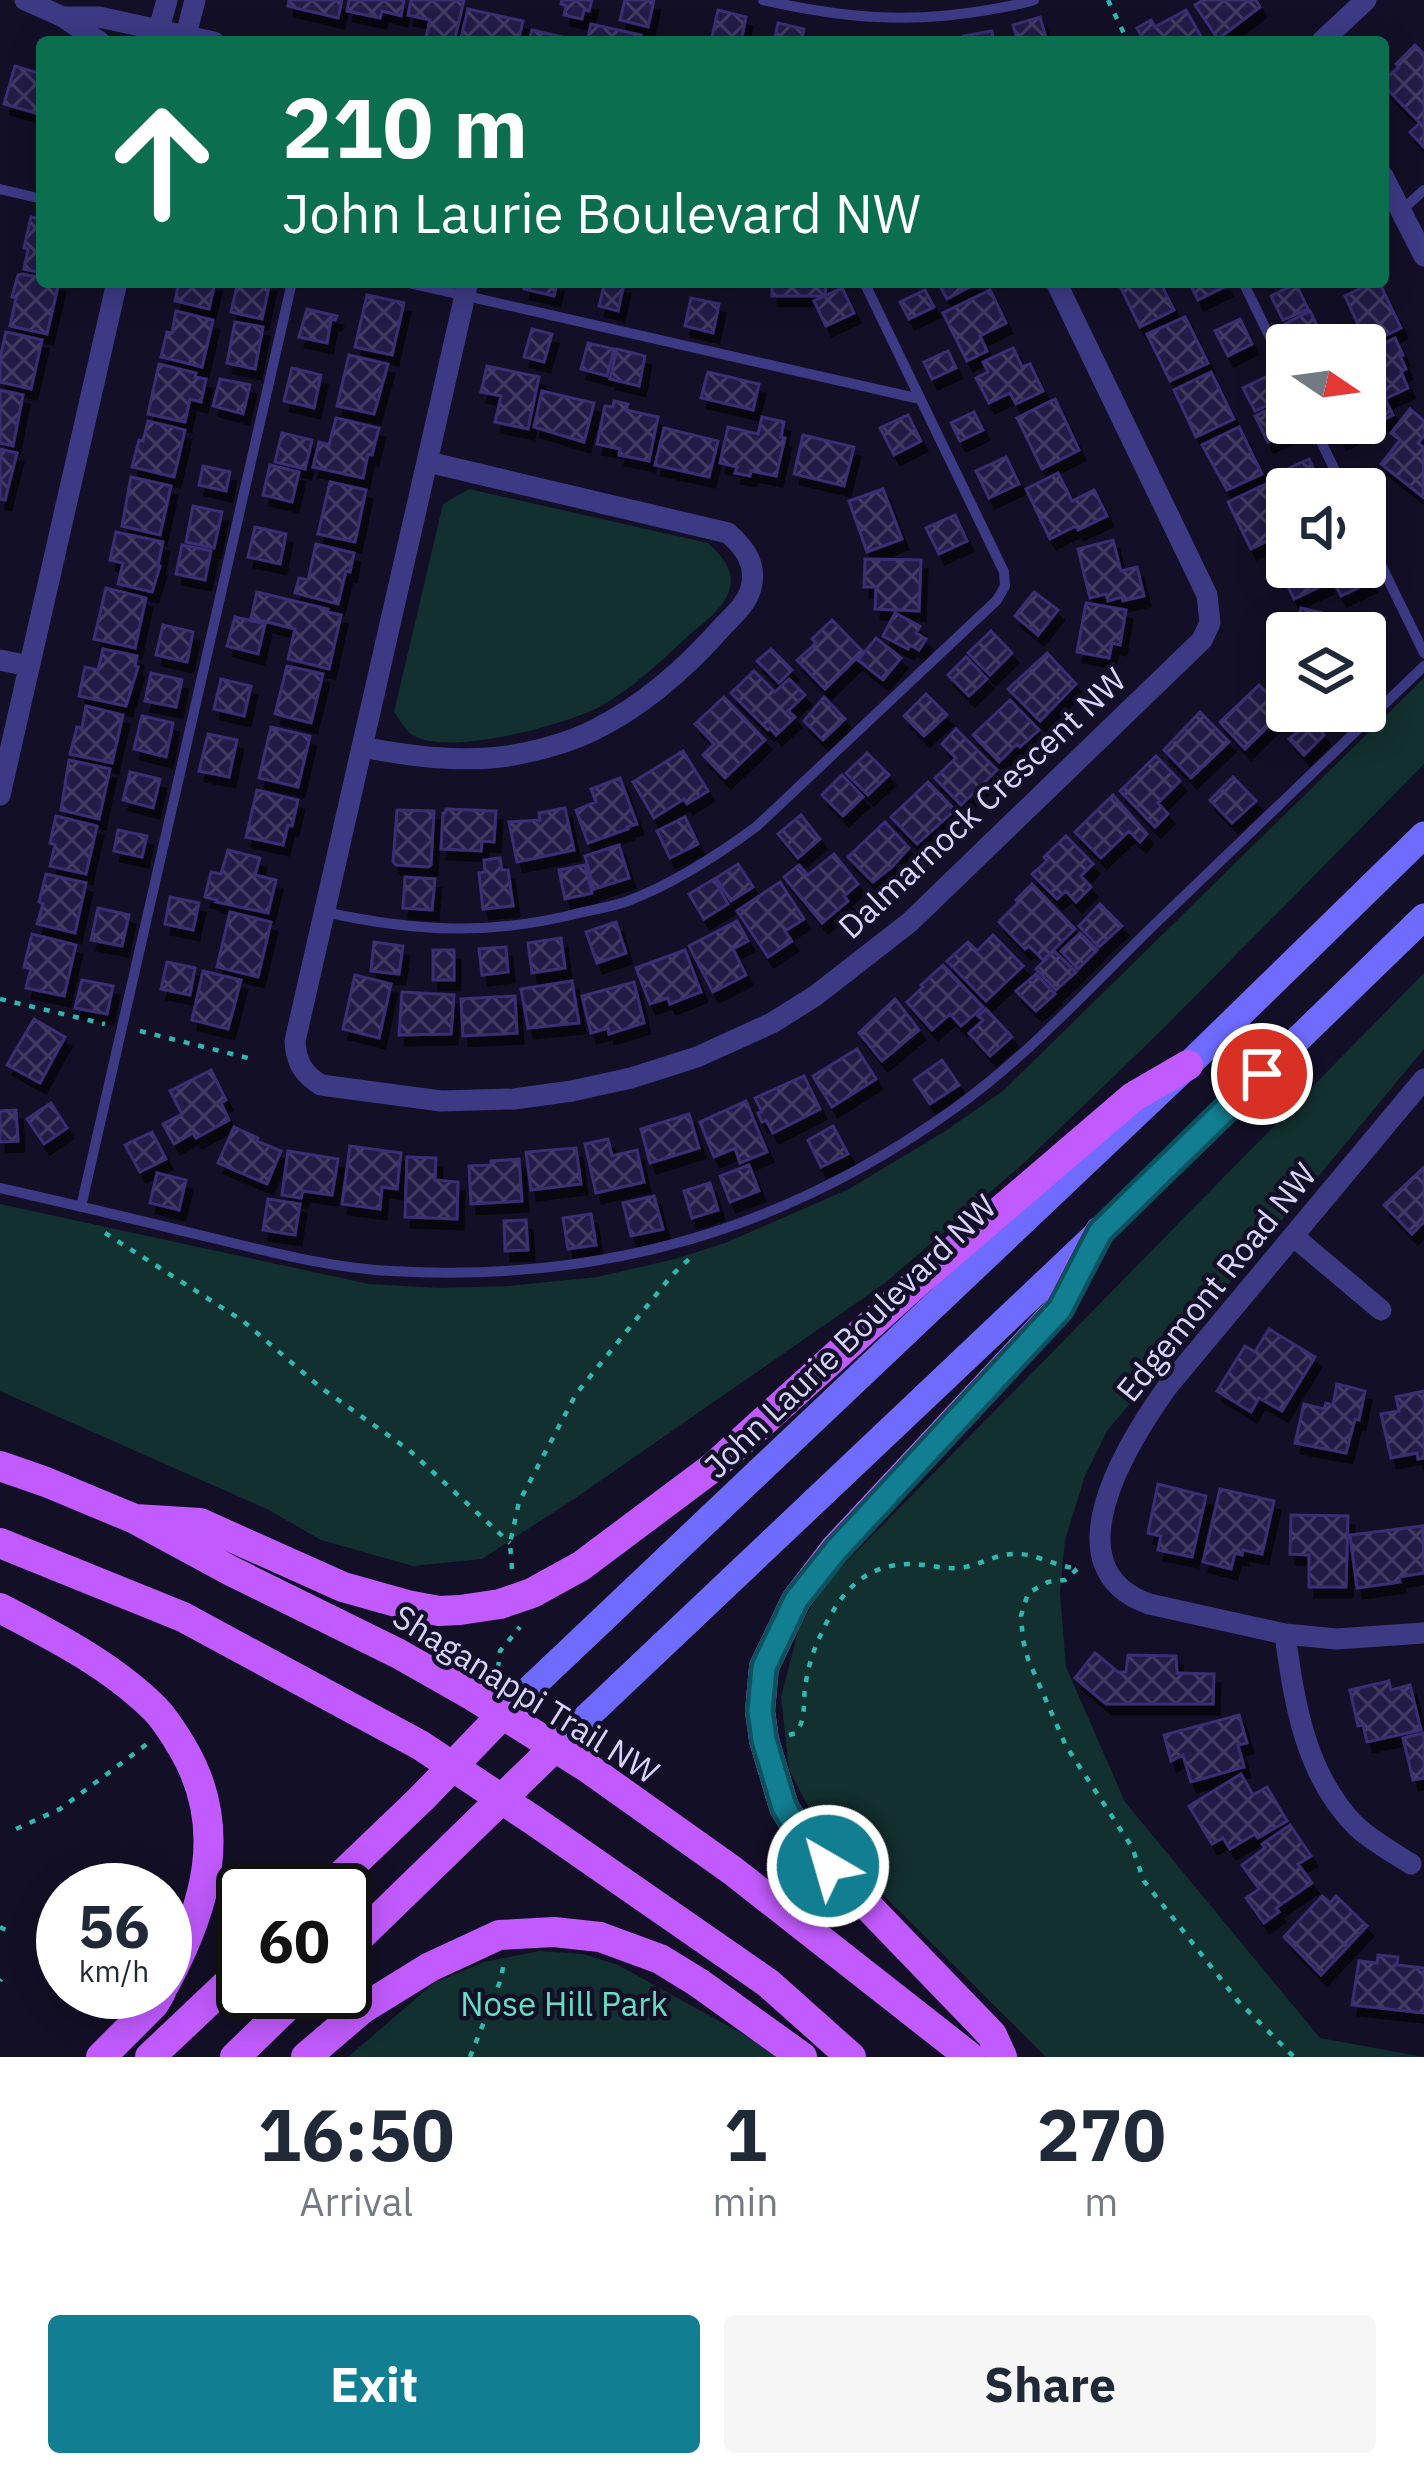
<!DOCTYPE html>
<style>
:root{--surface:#fff;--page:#f6f6f7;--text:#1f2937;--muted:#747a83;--accent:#117e91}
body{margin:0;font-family:"IBM Plex Sans",sans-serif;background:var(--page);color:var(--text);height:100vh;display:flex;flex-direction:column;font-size:45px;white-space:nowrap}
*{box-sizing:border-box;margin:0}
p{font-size:39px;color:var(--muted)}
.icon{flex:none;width:66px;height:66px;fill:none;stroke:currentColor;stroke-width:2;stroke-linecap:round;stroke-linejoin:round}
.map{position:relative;height:2057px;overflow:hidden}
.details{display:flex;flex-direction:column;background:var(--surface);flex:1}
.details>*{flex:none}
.guide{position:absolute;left:36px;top:36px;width:1353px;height:252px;border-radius:12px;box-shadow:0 6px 30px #0003;background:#0b6e4f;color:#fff;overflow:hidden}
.needle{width:78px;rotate:103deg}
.controls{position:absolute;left:1266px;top:324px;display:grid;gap:24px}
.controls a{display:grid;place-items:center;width:120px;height:120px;border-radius:12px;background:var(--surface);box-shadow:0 6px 30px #0003;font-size:60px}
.speed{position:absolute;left:36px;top:1863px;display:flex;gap:24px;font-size:60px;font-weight:700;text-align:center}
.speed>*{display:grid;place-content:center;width:156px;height:156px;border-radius:50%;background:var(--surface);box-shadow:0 6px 30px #0003;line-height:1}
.speed small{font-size:30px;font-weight:400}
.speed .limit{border:6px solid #111;border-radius:18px;background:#fff;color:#111}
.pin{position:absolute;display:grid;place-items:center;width:102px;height:102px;color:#fff;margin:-51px;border:6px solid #fff;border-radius:50%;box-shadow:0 3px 12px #0007}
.me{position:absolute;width:132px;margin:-66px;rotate:322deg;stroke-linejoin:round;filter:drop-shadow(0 0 9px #0008)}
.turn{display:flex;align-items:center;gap:42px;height:252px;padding:0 48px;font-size:54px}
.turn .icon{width:156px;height:156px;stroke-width:2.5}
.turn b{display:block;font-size:84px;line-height:102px}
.eta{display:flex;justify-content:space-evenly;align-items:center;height:204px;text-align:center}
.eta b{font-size:72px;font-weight:700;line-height:84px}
.action{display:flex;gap:24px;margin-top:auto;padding:24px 48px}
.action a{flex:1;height:138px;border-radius:12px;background:var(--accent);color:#fff;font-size:48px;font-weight:700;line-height:138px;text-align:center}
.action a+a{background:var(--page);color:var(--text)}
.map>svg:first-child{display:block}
.park{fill:#12302f}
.building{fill:url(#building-cross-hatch);stroke:#3b2d73;stroke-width:3;filter:url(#shadow)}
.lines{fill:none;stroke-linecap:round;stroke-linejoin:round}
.path{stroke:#2fb8b0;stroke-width:4.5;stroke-dasharray:6 9;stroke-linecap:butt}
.lane{stroke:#3d3a85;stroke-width:10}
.street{stroke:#3d3a85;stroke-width:21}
.secondary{stroke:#6f6bff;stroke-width:27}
.primary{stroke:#c25bff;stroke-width:30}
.route-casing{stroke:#0b525e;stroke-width:30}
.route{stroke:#117e91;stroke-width:21}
.labels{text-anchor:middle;stroke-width:9;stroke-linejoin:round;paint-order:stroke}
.street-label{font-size:33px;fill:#d9d4ff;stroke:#130f26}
.park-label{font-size:33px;fill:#5fe0c0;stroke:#130f26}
</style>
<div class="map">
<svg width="1424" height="2057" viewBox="0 0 1424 2057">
<defs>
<pattern id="building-cross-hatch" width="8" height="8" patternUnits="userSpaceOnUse" patternTransform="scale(3)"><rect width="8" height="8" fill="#241b47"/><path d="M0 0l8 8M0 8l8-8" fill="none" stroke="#433b63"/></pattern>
<filter id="shadow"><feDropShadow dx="6" dy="10" stdDeviation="0" flood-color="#0009"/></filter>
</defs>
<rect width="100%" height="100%" fill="#130f26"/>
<!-- park -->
<path class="park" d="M469 489 708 543C721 555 736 571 729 591 723 610 700 625 686 638 658 664 632 689 599 707 565 725 444 758 411 734 405 730 399 718 394 712L443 504Z
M1424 678V764L1166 1026 1026 1161 885 1283 577 1497 482 1559 413 1566 321 1540 267 1509 0 1391V1204L369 1284 439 1288 508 1286 597 1277 675 1259 725 1243 849 1189 947 1130 1004 1090Z
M1424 973V1049L1107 1431 1085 1476 1065 1540 1060 1593 1066 1667 1125 1802 1320 2038 1424 2057H1046L823 1835 789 1770 781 1697 799 1628 822 1587Z
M539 1951 583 1954 618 1965 768 2048 779 2057H348L434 1983 484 1962Z"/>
<!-- building -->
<path class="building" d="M289 0H342L338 18 288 6Z
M349 0H404L401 16 382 11 380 18 347 11Z
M411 0H464L454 42H425L430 20 408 15Z
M562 0H592L589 11 584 10 582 19 564 15 566 6 561 4Z
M625 0H654L648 27 620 20Z
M1203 0H1256L1260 7 1218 39 1195 5Z
M468 9 523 21 518 42H460Z
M718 10 746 17 741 42 712 37Z
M1186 10 1204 42H1145L1137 28 1151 20 1155 27Z
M1040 17 1047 42H1018L1013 25Z
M778 23 804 29 801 42H774Z
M591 24 641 35 639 42H587Z
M532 30 580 41 579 42H529Z
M992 31 994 42H966L964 36Z
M1415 45 1424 54V147L1410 132 1420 123 1383 85V81L1399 67 1396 64Z
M15 66 42 74V115L4 104Z
M31 217 42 219V273L24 269 28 249 24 248Z
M22 274 42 278V282H59L47 334 10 326 16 298 12 297 18 275Z
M179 282H215L209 309 175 301Z
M238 282H270L262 319 231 312Z
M526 282H557L554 296 524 289Z
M605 282 624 284 618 311 599 306Z
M772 282H826L825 296H772Z
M938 282H979L947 299Z
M1118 282H1160L1174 310 1140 327Z
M1189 282H1224L1226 286 1198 300Z
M1374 282H1379L1401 328 1367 344 1345 296Z
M1296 284 1308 309 1283 320 1271 296Z
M842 288 854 313 826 326 814 301Z
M925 290 934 307 909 319 900 302Z
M990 290 1006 323 980 336 987 351 967 361 943 313Z
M367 295 404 303 392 355 355 347Z
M691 298 719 304 713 333 685 326Z
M307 309 337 316 335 320 331 319 327 343 299 337Z
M176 311 213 320 202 367 161 357 167 332 172 333Z
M1310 311 1324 340 1314 345H1295L1285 324Z
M1185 317 1208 363 1170 381 1147 334Z
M1240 319 1252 344 1228 356 1215 331Z
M235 322 263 327 255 369 227 363Z
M532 329 552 334 544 362 524 357Z
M6 332 42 340 31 389 0 382V358Z
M1395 338 1403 355 1400 356 1406 369 1401 372 1408 388 1385 399 1393 415 1371 426 1365 415V353Z
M588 343 614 349 607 376 581 369Z
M1013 348 1022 367 1030 364 1043 391 1016 404 1010 393 989 403 976 378 988 372 983 362Z
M617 349 645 356 639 386 610 379Z
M948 351 956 368 932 379 924 362Z
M349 355 388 364 374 414 337 406Z
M159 364 196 373 195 377 206 379 201 402 190 399 185 422 148 414Z
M487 366 539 377 528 429 495 422 501 396 481 392Z
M292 368 321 375 314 408 284 401Z
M708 372 759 384 753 410 701 398Z
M1211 372 1234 419 1196 437 1174 390Z
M1268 376 1280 399 1255 411 1243 388Z
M220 379 250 385 243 414 213 406Z
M0 390 23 395 13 446 0 443Z
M542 391 594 403 584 442 534 427Z
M1055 399 1079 450 1042 469 1017 418Z
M614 401 628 404 626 410 658 417 649 461 619 455 620 449 597 444 605 406 613 407Z
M1282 403 1287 413V423H1292L1295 429 1268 442 1255 416Z
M1410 409 1424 421V436L1418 443 1424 448 1423 497 1381 464 1400 440 1391 433Z
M974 412 983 430 960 441 951 423Z
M908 415 921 441 894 455 880 428Z
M762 417 784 422 781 437 785 438 776 476 751 471 750 476 735 473 737 467 720 463 728 427 758 434Z
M336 418 379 428 372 455 368 454 363 478 313 467 319 442 329 445Z
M148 421 185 430 174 477 132 467 139 440 143 441Z
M1333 423H1364L1366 427 1341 439Z
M1239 427 1262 474 1227 490 1202 445Z
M664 428 718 441 709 477 655 465Z
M282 433 312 440 305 469 275 462Z
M803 435 854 447 844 486 794 474Z
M0 449 17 453 5 500 0 499Z
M1006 457 1019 484 989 498 976 471Z
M1309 459 1321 485 1312 489H1289L1281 472Z
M270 465 299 472 292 502 263 495Z
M203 466 230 472 226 491 199 485Z
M1058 473 1072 501 1094 490 1107 516 1078 530 1076 526 1050 539 1026 489Z
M131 477 171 486 160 535 122 526Z
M330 482 366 490 355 542 318 534Z
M1266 484 1287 531 1251 549 1228 502Z
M883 489 902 539 867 552 849 501Z
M193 506 222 512 214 548 186 542Z
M955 515 967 541 939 554 926 528Z
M255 527 286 534 280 564 248 557Z
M116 532 163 542 158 565 160 566 152 592 118 584 123 563 110 560Z
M1113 540 1121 571 1137 567 1144 596 1123 601 1122 597 1108 601 1106 594 1090 598 1078 549Z
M316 544 354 553 350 572 346 571 338 604 295 593 299 578 308 580Z
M1287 544V567H1320L1328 583 1294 599 1271 552Z
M182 545 211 551 205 580 176 574Z
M865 559 921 560 919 611 875 609 876 587H864Z
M1326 567H1362L1370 582 1341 596Z
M106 588 146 598 135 648 94 639Z
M257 592 328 609 327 612 341 615 329 669 288 659 295 629 251 618Z
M1034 592 1058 610 1038 635 1015 616Z
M1086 603 1126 610 1120 645 1112 643 1109 658 1077 652Z
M1301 608 1343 618 1340 633H1295Z
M895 613 920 626 916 633 926 639 919 650 910 645 908 649 883 636Z
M235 617 265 624 258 654 227 646Z
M832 620 863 652 825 689 797 660 816 643 812 639Z
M163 625 193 632 187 662 156 655Z
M991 631 1012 653 990 675 968 653Z
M876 638 901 658 883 680 858 660Z
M103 649 137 656 135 666 138 667 126 706 79 696 85 667 98 670Z
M771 649 792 670 779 683 757 661Z
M1047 653 1076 684 1040 721 1008 689Z
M966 657 987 679 969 696 948 675Z
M287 666 323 674 311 723 275 714Z
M754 671 775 692 789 679 805 695 788 711 795 717 776 735 770 728 768 730 731 693Z
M151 673 182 680 176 707 145 701Z
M221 679 251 686 244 716 214 709Z
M1259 685 1284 711 1245 749 1220 722Z
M926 694 947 715 924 736 904 716Z
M724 697 765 740 725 778 703 755 714 744 695 724Z
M824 697 845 719 823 740 804 721Z
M1010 700 1039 730 1020 747 1017 744 999 762 973 735Z
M86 706 123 715 112 763 70 754 77 727 82 728Z
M1200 712 1229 742 1191 778 1164 750Z
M1303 713 1324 735 1304 755 1289 739 1299 731 1292 724Z
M142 716 173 723 166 757 134 749Z
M271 727 310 736 298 787 259 778Z
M956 729 997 770 961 805 935 778 956 758 942 744Z
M208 734 237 740 229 777 199 771Z
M683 751 708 791 687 804 684 799 654 818 633 782Z
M867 753 889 775 868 795 846 773Z
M1156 756 1180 781 1158 803 1168 814 1155 827 1120 791Z
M69 760 110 769 99 819 61 810Z
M130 772 160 779 153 808 123 800Z
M842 775 863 797 843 816 822 795Z
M1233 777 1256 801 1232 823 1210 800Z
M620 778 637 824 627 827 628 829 588 843 576 810 596 802 591 789Z
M928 782 955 810 917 844 891 817Z
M257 790 298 800 292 826 288 825 283 845 246 837Z
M1113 795 1147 834 1140 842 1129 831 1101 858 1075 832Z
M565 808 574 850 517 862 509 822 540 820 539 813Z
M446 809 496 811 494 842 482 841 481 851 441 849 443 813H445Z
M397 810 434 811 431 865 428 867 396 865 393 862Z
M801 815 820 839 798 858 778 834Z
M56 816 97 826 86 874 50 866 55 845 50 843Z
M685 817 698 844 670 858 657 831Z
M885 822 909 848 892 867 873 882 848 857Z
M118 830 147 836 142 857 114 851Z
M1066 836 1093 864 1081 876 1091 887 1076 902 1066 891 1057 899 1032 874 1047 861 1044 857Z
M619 845 629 878 594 889 585 856Z
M228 850 260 858 255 875 276 880 268 913 216 902 217 900 205 897 211 872 221 874Z
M834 854 858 884 844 896 848 901 822 923 784 877 799 865 808 875Z
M500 858 502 870H508L513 906 483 909 479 873 485 872 484 860Z
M738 864 753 887 731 901 716 878Z
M585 865 592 893 565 899 559 870Z
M46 874 86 883 75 933 37 924 43 904 39 902Z
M405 877 435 879 432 910 403 908Z
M714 879 728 904 704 919 689 894Z
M780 882 804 919 785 931 792 941 768 957 737 911Z
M1032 884 1075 929 1043 960 1029 946 1025 949 999 922 1018 903 1016 900Z
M170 897 199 903 193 930 165 924Z
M1100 904 1122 926 1099 947 1079 926Z
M98 908 129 915 122 946 91 940Z
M230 912 271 922 258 977 217 967Z
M737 921 748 941 733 949 746 975 713 992 689 946Z
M616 922 626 953 597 963 586 932Z
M1080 933 1097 950 1078 969 1061 951Z
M32 934 76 945 64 996 26 988 31 969 24 967Z
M993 935 1023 966 986 1001 947 961 968 942 977 951Z
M561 938 565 968 532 973 528 943Z
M374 942 403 946 399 974 371 971Z
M506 947 508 972 482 975 479 949Z
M433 950H454V980H433Z
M685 950 701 992 670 1004 668 998 650 1004 636 968Z
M1054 951 1076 972 1056 990 1036 969Z
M167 962 195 968 190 995 161 989Z
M943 965 983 1007 961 1026 950 1014 932 1030 907 1002 923 987 921 985Z
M203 971 241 980 228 1029 192 1020Z
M1036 974 1055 994 1036 1011 1016 991Z
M355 975 391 984 379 1038 343 1029Z
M82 980 113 986 107 1014 75 1008Z
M572 981 579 1023 528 1028 521 989Z
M634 982 644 1023 609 1034 608 1028 591 1033 582 996Z
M402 992 454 995 451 1034 399 1035Z
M515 996 517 1033 463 1036 461 999Z
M895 999 919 1030 882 1061 859 1033Z
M986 1009 1012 1037 990 1056 969 1033 983 1020 978 1016Z
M34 1019 65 1037 40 1083 7 1065Z
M857 1049 876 1079 832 1107 813 1076Z
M942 1060 959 1085 930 1104 914 1080Z
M211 1070 226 1100 221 1103 229 1120 196 1138 193 1133 174 1144 163 1124 182 1114 170 1091Z
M804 1076 820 1109 773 1133 766 1120 762 1122 758 1113 762 1112 755 1098Z
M746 1101 767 1152 740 1163 735 1148 714 1157 700 1122Z
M51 1103 67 1128 44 1144 27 1119Z
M16 1110 18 1141 0 1142V1111Z
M689 1114 699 1148 650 1163 641 1129Z
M833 1126 848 1154 821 1167 808 1140Z
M234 1127 258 1138 257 1141 281 1151 267 1184 218 1163Z
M152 1132 166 1159 140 1172 125 1145Z
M608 1139 612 1156 637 1150 644 1182 596 1193 585 1144Z
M350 1146 401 1153 397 1189 382 1187 380 1209 342 1204Z
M576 1148 581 1184 531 1190 526 1152Z
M288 1151 338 1159 332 1195 303 1191 301 1198 282 1195Z
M407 1157 436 1158 435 1180 458 1182 457 1219 405 1217Z
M519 1159 522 1201 471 1204 469 1166 491 1165V1161Z
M749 1165 759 1191 730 1202 720 1176Z
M1424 1167V1222L1412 1234 1384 1205Z
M157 1173 186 1180 179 1210 150 1203Z
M710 1183 718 1210 692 1218 684 1191Z
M654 1196 663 1229 631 1236 623 1203Z
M268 1199 300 1204 295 1235 263 1230Z
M591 1214 596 1245 568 1249 563 1218Z
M526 1220 528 1250 505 1251 504 1221Z
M1269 1329 1315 1357 1282 1411 1259 1398 1251 1412 1217 1391 1245 1346 1255 1352Z
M1337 1384 1365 1391 1359 1420 1355 1419 1346 1453 1295 1443 1304 1404 1324 1409 1326 1403 1333 1405Z
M1424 1391V1458L1418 1459 1417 1453 1391 1458 1381 1414 1399 1411 1396 1397Z
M1158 1484 1206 1496 1192 1557 1158 1550 1161 1536 1148 1533Z
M1220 1489 1274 1501 1262 1554 1243 1550 1242 1555 1235 1553 1231 1569 1203 1562Z
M1291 1515 1348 1516 1346 1587H1309V1555L1290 1554Z
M1423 1526 1424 1573 1399 1577 1400 1582 1357 1588 1350 1535Z
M1095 1653 1118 1672H1126L1128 1655 1176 1656 1177 1673 1214 1674 1213 1704H1106L1075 1678Z
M1389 1681 1391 1690 1410 1685 1421 1730 1367 1742 1363 1725 1358 1726 1350 1690Z
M1239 1715 1247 1743 1238 1745 1244 1767 1191 1782 1183 1755 1171 1761 1164 1735Z
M1424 1733V1778L1413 1780 1403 1738Z
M1241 1774 1253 1795 1267 1787 1287 1821 1258 1838 1255 1834 1230 1849 1223 1838 1212 1844 1189 1806Z
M1290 1825 1311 1856 1298 1864 1312 1883 1276 1908 1279 1912 1264 1923 1246 1898 1259 1889 1242 1865 1265 1848 1262 1844Z
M1322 1896 1330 1903 1336 1896 1367 1926 1321 1975 1284 1937Z
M1378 1955 1398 1957 1397 1965 1424 1968V2013L1352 2005 1359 1961 1377 1963Z"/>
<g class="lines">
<!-- path -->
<path class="path" d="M1108 0 1128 42
M0 999 105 1024
M140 1031 256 1060
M105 1233 243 1321 320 1387 409 1450 510 1543
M512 1569 510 1543 519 1502 576 1394 672 1275 689 1259
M1077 1569 1065 1580 1048 1582 1028 1593 1021 1616 1023 1640 1028 1659 1066 1746 1132 1847 1144 1881 1238 2001 1294 2057
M498 1668 500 1651 520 1627
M789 1735 796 1733C806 1719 803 1705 805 1688 807 1673 811 1657 817 1643 836 1599 859 1564 911 1564 926 1564 942 1569 957 1568 977 1567 993 1555 1012 1554 1033 1552 1054 1566 1075 1568
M16 1829 60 1809 147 1744
M0 1927 8 1931
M0 1981 1 1979
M470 2057 501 1979 504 1961"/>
<!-- lane -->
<path class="lane" d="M763 0C843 18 907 24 988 10 1004 7 1019 5 1034 0
M0 189 42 199
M1401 211 1424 190
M405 282 920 399
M1243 282 1287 372
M1312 423 1344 489
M1365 532 1424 653
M325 912C416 932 492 936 583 912 598 909 614 906 628 901 675 883 718 855 757 826L997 600 1005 586 1004 572 864 282
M0 1188C71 1204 142 1221 212 1238 271 1252 330 1268 391 1271 600 1283 784 1231 955 1108 1028 1056 1091 986 1155 924 1245 838 1334 752 1424 666
M81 1207 292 282"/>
<!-- street -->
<path class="street" d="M25 0 63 17 100 42
M63 17H99L214 42
M161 40 159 29 167 0
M181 42 186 35 195 0
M1321 42 1366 0
M1383 176 1424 256
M468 282 295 1041C296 1062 303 1074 321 1085L441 1101 514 1099 572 1091 631 1078 697 1057 772 1023 815 996 910 922 1202 640 1210 623 1207 595 1056 282
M0 660 29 666
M362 747C410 756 459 763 508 756 537 751 571 742 596 729 646 704 688 666 724 625 735 614 747 603 751 588 757 564 745 548 728 533L428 462
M0 795 117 282
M1424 1079 1168 1386C1128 1442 1048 1568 1149 1604L1285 1634 1336 1639 1424 1633
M1293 1236 1381 1310
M1285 1634C1294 1701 1305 1775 1356 1826 1372 1841 1392 1852 1411 1864"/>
<!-- secondary -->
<path class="secondary" d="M503 1714 1188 1065 1424 835
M555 1747 1100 1231 1424 917"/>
<!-- primary -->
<path class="primary" d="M0 1466 46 1482 135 1519 231 1571 399 1654 473 1696 588 1768 733 1871 970 2057
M135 1519 200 1523 343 1587 407 1605 439 1611 460 1610 500 1604 532 1593 581 1566 712 1468 923 1277 1133 1097 1188 1065
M0 1543 183 1617 420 1745 533 1820 768 1983 851 2057
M0 1608C54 1636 112 1666 155 1709 166 1720 174 1734 182 1747 230 1827 206 1907 165 1984
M326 1890 422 1798 503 1714
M345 1951 555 1747
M101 2057 154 2004 161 1992
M150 2057 243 1969
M235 2057 302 1992
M306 2057 362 2009 430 1967 499 1935 554 1932 600 1937 660 1959 699 1983 802 2057
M1002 2057 992 2035 805 1841 784 1807 764 1740 760 1711 764 1667 796 1600 835 1549 1059 1309 1100 1231"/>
</g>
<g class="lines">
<!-- route casing -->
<g class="route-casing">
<path id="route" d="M828 1866 805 1841 784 1807 764 1740 760 1711 764 1667 796 1600 836 1550 1060 1309 1100 1232 1262 1074"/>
</g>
<!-- route -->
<use href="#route" class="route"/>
</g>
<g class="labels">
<!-- street labels -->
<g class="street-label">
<text transform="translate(982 803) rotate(-43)" y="12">Dalmarnock Crescent NW</text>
<text transform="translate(1216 1282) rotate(-51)" y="12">Edgemont Road NW</text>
<text transform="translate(850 1336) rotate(-44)" y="12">John Laurie Boulevard NW</text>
<text transform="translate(526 1694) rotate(32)" y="12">Shaganappi Trail NW</text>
</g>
<!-- park labels -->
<g class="park-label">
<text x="564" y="2016">Nose Hill Park</text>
</g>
</g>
</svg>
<div class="controls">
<a><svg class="needle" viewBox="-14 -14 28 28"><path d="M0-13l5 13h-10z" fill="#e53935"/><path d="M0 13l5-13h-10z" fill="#747a83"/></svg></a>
<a><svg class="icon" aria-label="sound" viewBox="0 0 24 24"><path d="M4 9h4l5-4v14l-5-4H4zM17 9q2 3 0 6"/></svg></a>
<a><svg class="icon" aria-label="layers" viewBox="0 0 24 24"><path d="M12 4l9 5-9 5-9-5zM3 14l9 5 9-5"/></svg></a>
</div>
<div class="speed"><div>56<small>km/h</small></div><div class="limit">60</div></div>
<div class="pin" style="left:1262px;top:1074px;background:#d93025"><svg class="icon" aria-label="arrive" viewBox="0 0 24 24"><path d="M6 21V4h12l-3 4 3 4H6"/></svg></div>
<svg class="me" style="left:828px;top:1866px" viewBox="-20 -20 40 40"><circle r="17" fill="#117e91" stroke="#fff" stroke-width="3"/><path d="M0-11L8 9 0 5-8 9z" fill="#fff"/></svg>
<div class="guide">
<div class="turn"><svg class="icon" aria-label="ahead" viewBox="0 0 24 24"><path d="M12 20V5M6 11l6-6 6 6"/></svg><div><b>210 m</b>John Laurie Boulevard NW</div></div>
</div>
</div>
<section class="details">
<div class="eta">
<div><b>16:50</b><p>Arrival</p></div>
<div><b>1</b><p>min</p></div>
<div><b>270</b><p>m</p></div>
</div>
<div class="action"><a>Exit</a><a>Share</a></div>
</section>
